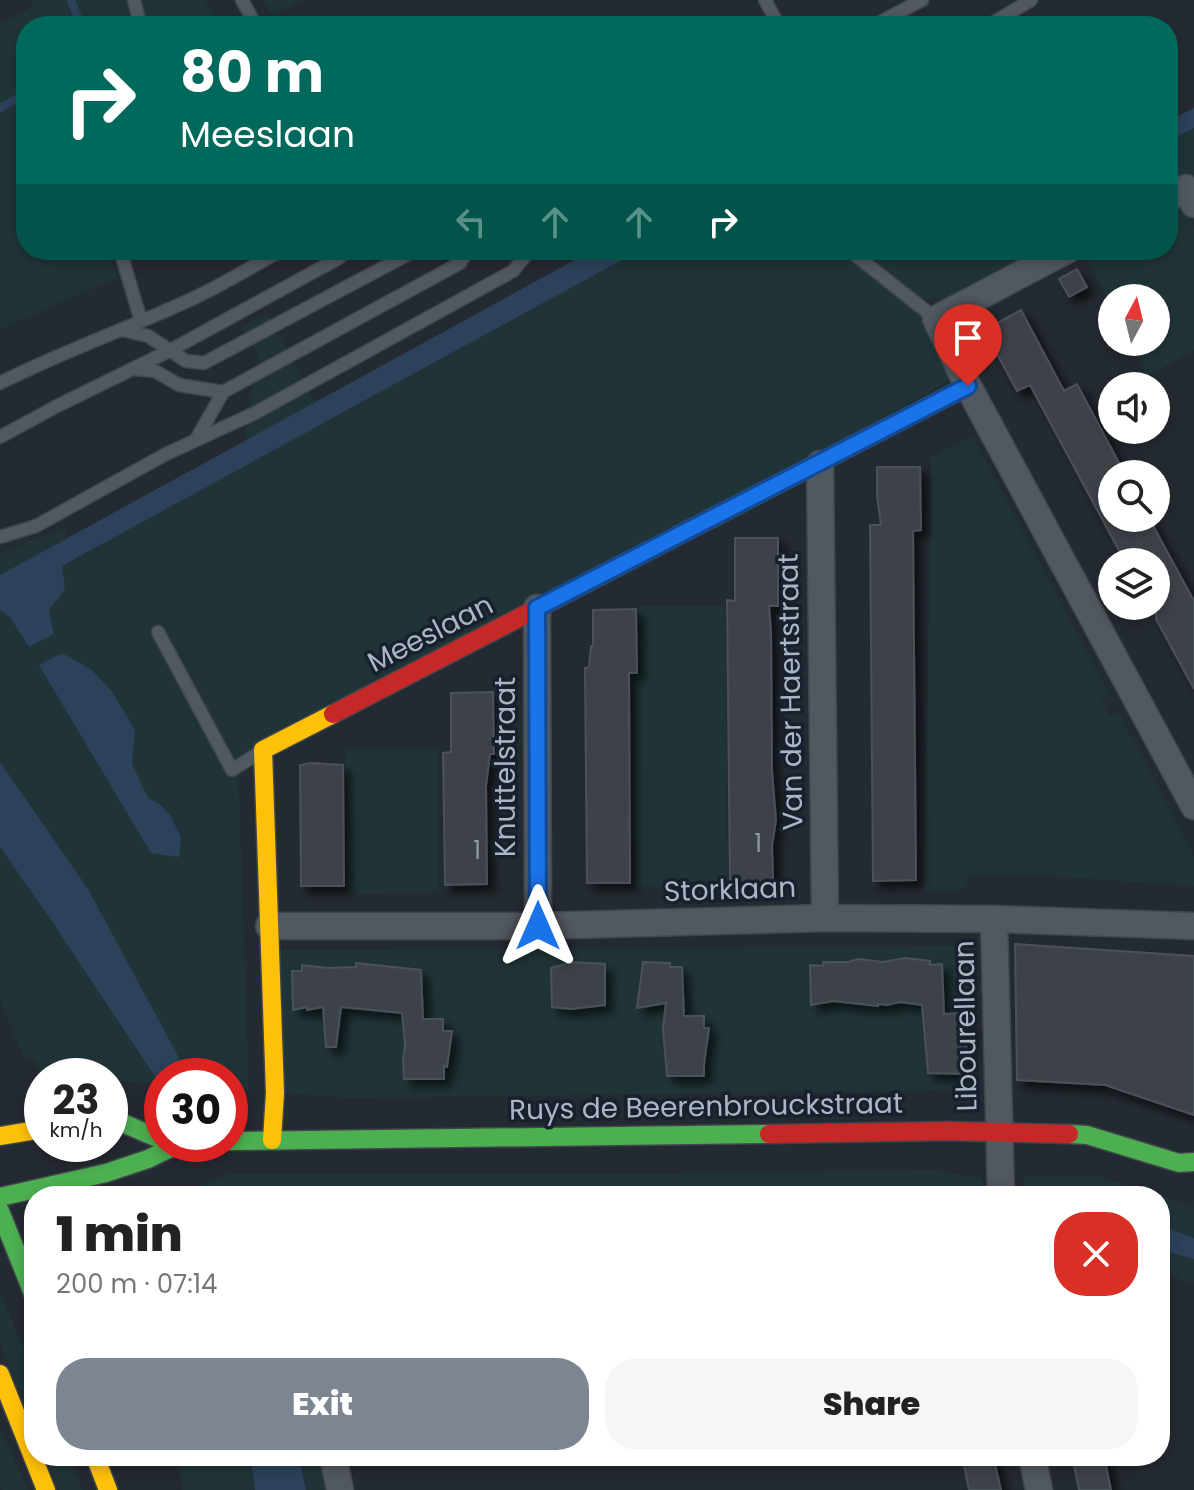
<!DOCTYPE html>
<meta charset="utf-8">
<style>
:root{--surface:#fff;--page:#f6f6f6;--text:#222;--muted:#767676;--accent:#7c8591}
body{margin:0;font-family:Poppins,sans-serif;background:var(--page);color:var(--text);height:100vh;display:flex;flex-direction:column;font-size:30px;white-space:nowrap}
*{box-sizing:border-box;margin:0}
p{font-size:26px;color:var(--muted)}
.icon{flex:none;width:44px;height:44px;fill:none;stroke:currentColor;stroke-width:2;stroke-linecap:round;stroke-linejoin:round}
.map{position:relative;flex:1;overflow:hidden}
.panel{position:absolute;left:24px;top:1186px;width:1146px;height:280px;display:flex;flex-direction:column;background:var(--surface);border-radius:32px;box-shadow:0 4px 12px #0003}
.panel>*{flex:none}
.top-card{position:absolute;left:16px;top:16px;width:1162px;height:244px;border-radius:32px;box-shadow:0 4px 12px #0003;background:#00695c;color:#fff;overflow:hidden}
.needle{width:52px;rotate:7deg}
.fabs{position:absolute;left:1098px;top:284px;display:grid;gap:16px}
.fabs a{display:grid;place-items:center;width:72px;height:72px;border-radius:50%;background:var(--surface);box-shadow:0 4px 12px #0003;font-size:40px}
.speed{position:absolute;left:24px;top:1058px;display:flex;gap:16px;font-size:40px;font-weight:700;text-align:center}
.speed>*{display:grid;place-content:center;width:104px;height:104px;border-radius:50%;background:var(--surface);box-shadow:0 4px 12px #0003;line-height:1}
.speed small{font-size:20px;font-weight:400}
.speed .limit{border:12px solid #d22;background:#fff;color:#111}
.pin{position:absolute;display:grid;place-items:center;width:68px;height:68px;color:#fff;margin:-82px -34px;border-radius:50% 50% 50% 0;rotate:-45deg;box-shadow:0 0 8px #0007}
.pin .icon{rotate:45deg}
.me{position:absolute;width:88px;margin:-44px;rotate:0deg;stroke-linejoin:round;filter:drop-shadow(0 0 6px #0008)}
.turn{display:flex;align-items:center;gap:28px;height:168px;padding:0 32px;font-size:36px}
.turn .icon{width:104px;height:104px;stroke-width:2.5}
.turn b{display:block;font-size:56px;line-height:68px}
.lanes{display:flex;align-items:center;height:76px;padding:0 32px;background:#0003;justify-content:center;gap:40px;direction:ltr}
.lanes .off{opacity:.35}
.round{display:grid;place-items:center;flex:none;width:84px;height:84px;border-radius:32px;background:var(--page)}
.headline{display:flex;align-items:center;justify-content:space-between;height:136px;padding:0 32px}
h1{font-size:48px;font-weight:800;line-height:60px}
.primary-button{display:flex;gap:16px;margin-top:auto;padding:16px 32px}
.primary-button a{flex:1;height:92px;border-radius:32px;background:var(--accent);color:#fff;font-size:32px;font-weight:800;line-height:92px;text-align:center}
.primary-button a+a{background:var(--page);color:var(--text)}
.map>svg:first-child{display:block}
.green{fill:#203437}
.water{fill:#2c425a}
.lines{fill:none;stroke-linecap:round;stroke-linejoin:round}
.stream{stroke:#2c425a;stroke-width:8}
.building{fill:#3e434a;stroke:#4b515a;stroke-width:2;filter:url(#shadow)}
.lane-casing{stroke:#40454b;stroke-width:15}
.street-casing{stroke:#40454b;stroke-width:29}
.fast-casing{stroke:#40454b;stroke-width:21}
.slow-casing{stroke:#40454b;stroke-width:21}
.jam-casing{stroke:#40454b;stroke-width:21}
.lane{stroke:#525860;stroke-width:12}
.street{stroke:#525860;stroke-width:26}
.fast{stroke:#4caf50;stroke-width:18}
.slow{stroke:#ffc107;stroke-width:18}
.jam{stroke:#c62828;stroke-width:18}
.route-casing{stroke:#114b97;stroke-width:20}
.route{stroke:#1a73e8;stroke-width:14}
.labels{text-anchor:middle;stroke-width:7;stroke-linejoin:round;paint-order:stroke}
.number-label{font-size:24px;fill:#9099a6}
.street-label{font-size:28px;fill:#abb6c5;stroke:#17202c}
</style>
<div class="map">
<svg width="1194" height="1490" viewBox="0 0 1194 1490">
<defs>
<filter id="shadow"><feDropShadow dx="7" dy="7" stdDeviation="4" flood-color="#0009"/></filter>
</defs>
<rect width="100%" height="100%" fill="#242a31"/>
<!-- green -->
<path class="green" d="M31 0H205L219 26H26V250H107L117 278 0 329V24L33 7Z
M263 0H304L273 16Z
M1194 128V186L1168 189V141Z
M1181 200 1194 228V350L1147 375 1130 342H1156V298H1112V308L1082 250H1168V207Z
M640 250H1050L943 306 934 296 915 305 950 380 810 459 238 757 249 1091H230V1076H173L184 1075 0 779V601L240 468 258 354 242 327 267 314 326 422Z
M972 436 1110 696 1101 700 1109 716 1118 712 1194 856V886L1030 875H969L961 891H924L931 457Z
M65 527V539L0 575V553Z
M639 606H725L728 887H634L632 675 640 674Z
M439 748V893L346 894 345 749Z
M0 847 49 917 156 1078 162 1077V1085L110 1080V1076L42 1074 32 1057 24 1058 0 1000Z
M971 946 975 1090 348 1098 275 1092 273 950Z
M939 1170 982 1179V1196H177L228 1174H639Z
M1024 1176H1098L1194 1207V1238L1160 1225V1196H1024Z
M1160 1250 1194 1259V1280L1192 1284 1160 1272Z
M0 1292 34 1374V1428L0 1344Z
M0 1428 28 1490H2L0 1486Z
M45 1456H68L83 1490H59Z
M177 1456H250L255 1490H183Z
M299 1456H319L325 1490H306Z"/>
<!-- water -->
<path class="water" d="M1194 108V128L1168 141V121Z
M593 250H640L62 566 65 589 49 610 54 634 29 647 10 617 0 610V575Z
M62 653 92 670 113 693 135 730 132 764 148 798 160 804 170 815 181 837 179 857 151 853 39 665Z
M0 762 88 889 184 1067V1075L156 1078 49 917 0 847Z
M1160 1225 1194 1238V1259L1160 1250Z
M250 1456H299L306 1490H255Z"/>
<g class="lines">
<!-- stream -->
<path class="stream" d="M71 0 81 26
M0 108 18 98"/>
</g>
<!-- building -->
<path class="building" d="M1077 269 1087 287 1069 297 1059 279Z
M1021 310 1064 391 1077 384 1125 474H1112V518H1149L1194 601V689L1156 619V562H1125L1030 385 1017 391 984 330Z
M877 467H920L921 530 913 531 916 880 873 881 870 525H881L877 496Z
M735 538H778V606H769L771 631 772 771 776 820 772 846 773 881 730 882 727 600 735 601Z
M636 609 637 673H629L630 883H587L585 668 589 667 591 646H593V610Z
M493 692 494 754H490L486 786 487 884 445 885 443 753 451 752V693Z
M311 763 343 765 344 886H301L300 765Z
M1015 944 1194 956V1115L1105 1085 1017 1080Z
M905 958 930 961V965L942 964 944 1014 964 1013V1026L968 1025 964 1074 928 1073 922 1005 900 1002 887 1005 878 1004V1006L833 1001 811 1005 810 965 823 966V962H848L858 959 883 962Z
M572 962 605 964V1005L571 1009 552 1007 551 968Z
M643 962 670 963V967H682L684 1016H704V1028H709L704 1064V1076H667L663 1028 666 1003 637 1008Z
M356 963 421 970 423 1019H443V1031H452L447 1067 444 1066V1079H404L403 1060 405 1045 402 1013 341 1007 336 1047H326L323 1007 307 1010V1007L293 1010 292 971H302V965L328 968 356 967Z
M962 1456H993L1001 1490H969Z
M1072 1456H1104L1111 1490H1079Z"/>
<g class="lines">
<!-- lane casing -->
<g class="lane-casing">
<path id="lane" d="M134 0 139 20 138 26
M242 0 256 26
M765 0 779 26
M873 26 922 0
M988 26 1031 0
M120 250 141 321
M849 250 936 319
M122 330 148 336 186 361 204 363 416 250
M134 369 155 371 179 385 223 392 460 263 468 250
M0 383C63 351 130 328 194 298 224 284 253 266 282 250
M0 437 57 406 169 351 339 258 346 250
M197 438 223 392
M0 537 36 526 166 454 255 413 513 271 530 250
M158 632 232 770 257 754"/>
</g>
<!-- street casing -->
<g class="street-casing">
<path id="street" d="M1168 198 1186 188 1194 204
M1067 250 936 319 968 386 1194 806
M820 464 825 918
M537 608 538 926
M994 919 1001 1196
M269 926H538L825 918 994 919 1194 926
M333 1456 340 1490
M1032 1456 1039 1490"/>
</g>
<!-- fast casing -->
<g class="fast-casing">
<path id="fast" d="M710 519 968 386
M110 1123 125 1124 162 1140
M1069 1134 1087 1135 1179 1163 1194 1162
M230 1141 769 1134
M0 1197 106 1173 148 1159 175 1146 196 1144
M0 1211 34 1296"/>
</g>
<!-- slow casing -->
<g class="slow-casing">
<path id="slow" d="M0 1136 42 1129
M272 1140 275 1093 263 750 333 714
M0 1374 46 1490
M95 1456 108 1490"/>
</g>
<!-- jam casing -->
<g class="jam-casing">
<path id="jam" d="M333 714 710 519
M769 1134 950 1131 1069 1134"/>
</g>
<!-- lane -->
<use href="#lane" class="lane"/>
<!-- street -->
<use href="#street" class="street"/>
<!-- fast -->
<use href="#fast" class="fast"/>
<!-- slow -->
<use href="#slow" class="slow"/>
<!-- jam -->
<use href="#jam" class="jam"/>
</g>
<g class="lines">
<!-- route casing -->
<g class="route-casing">
<path id="route" d="M538 926 537 608 968 386"/>
</g>
<!-- route -->
<use href="#route" class="route"/>
</g>
<g class="labels">
<!-- number labels -->
<g class="number-label">
<text x="758" y="852">1</text>
<text x="477" y="859">1</text>
</g>
<!-- street labels -->
<g class="street-label">
<text transform="translate(430 633) rotate(-27)" y="10">Meeslaan</text>
<text transform="translate(790 692) rotate(-91)" y="10">Van der Haertstraat</text>
<text transform="translate(505 767) rotate(-90)" y="10">Knuttelstraat</text>
<text transform="translate(730 889) rotate(-2)" y="10">Storklaan</text>
<text transform="translate(965 1026) rotate(-91)" y="10">Libourellaan</text>
<text transform="translate(706 1106) rotate(-1)" y="10">Ruys de Beerenbrouckstraat</text>
</g>
</g>
</svg>
<div class="fabs">
<a><svg class="needle" viewBox="-14 -14 28 28"><path d="M0-13l5 13h-10z" fill="#e53935"/><path d="M0 13l5-13h-10z" fill="#767676"/></svg></a>
<a><svg class="icon" aria-label="sound" viewBox="0 0 24 24"><path d="M4 9h4l5-4v14l-5-4H4zM17 9q2 3 0 6"/></svg></a>
<a><svg class="icon" aria-label="search" viewBox="0 0 24 24"><circle cx="10" cy="10" r="6"/><path d="M15 15l6 6"/></svg></a>
<a><svg class="icon" aria-label="layers" viewBox="0 0 24 24"><path d="M12 4l9 5-9 5-9-5zM3 14l9 5 9-5"/></svg></a>
</div>
<div class="speed"><div>23<small>km/h</small></div><div class="limit">30</div></div>
<div class="pin" style="left:968px;top:386px;background:#d93025"><svg class="icon" aria-label="arrive" viewBox="0 0 24 24"><path d="M6 21V4h12l-3 4 3 4H6"/></svg></div>
<svg class="me" style="left:538px;top:926px" viewBox="-20 -20 40 40"><path d="M0-17L14 15 0 8-14 15z" fill="#1a73e8" stroke="#fff" stroke-width="4"/></svg>
<div class="top-card">
<div class="turn"><svg class="icon" aria-label="right" viewBox="0 0 24 24"><path d="M7 20v-9h11M14 6l5 5-5 5"/></svg><div><b>80 m</b>Meeslaan</div></div>
<div class="lanes"><svg class="icon off" aria-label="left" viewBox="0 0 24 24"><path d="M17 20v-9H6M10 6l-5 5 5 5"/></svg><svg class="icon off" aria-label="ahead" viewBox="0 0 24 24"><path d="M12 20V5M6 11l6-6 6 6"/></svg><svg class="icon off" aria-label="ahead" viewBox="0 0 24 24"><path d="M12 20V5M6 11l6-6 6 6"/></svg><svg class="icon" aria-label="right" viewBox="0 0 24 24"><path d="M7 20v-9h11M14 6l5 5-5 5"/></svg></div>
</div>
<section class="panel">
<div class="headline"><div><h1>1 min</h1><p>200 m · 07:14</p></div><a class="round" style="background:#d93025;color:#fff"><svg class="icon" aria-label="close" viewBox="0 0 24 24"><path d="M6 6l12 12M18 6L6 18"/></svg></a></div>
<div class="primary-button"><a>Exit</a><a>Share</a></div>
</section>
</div>
